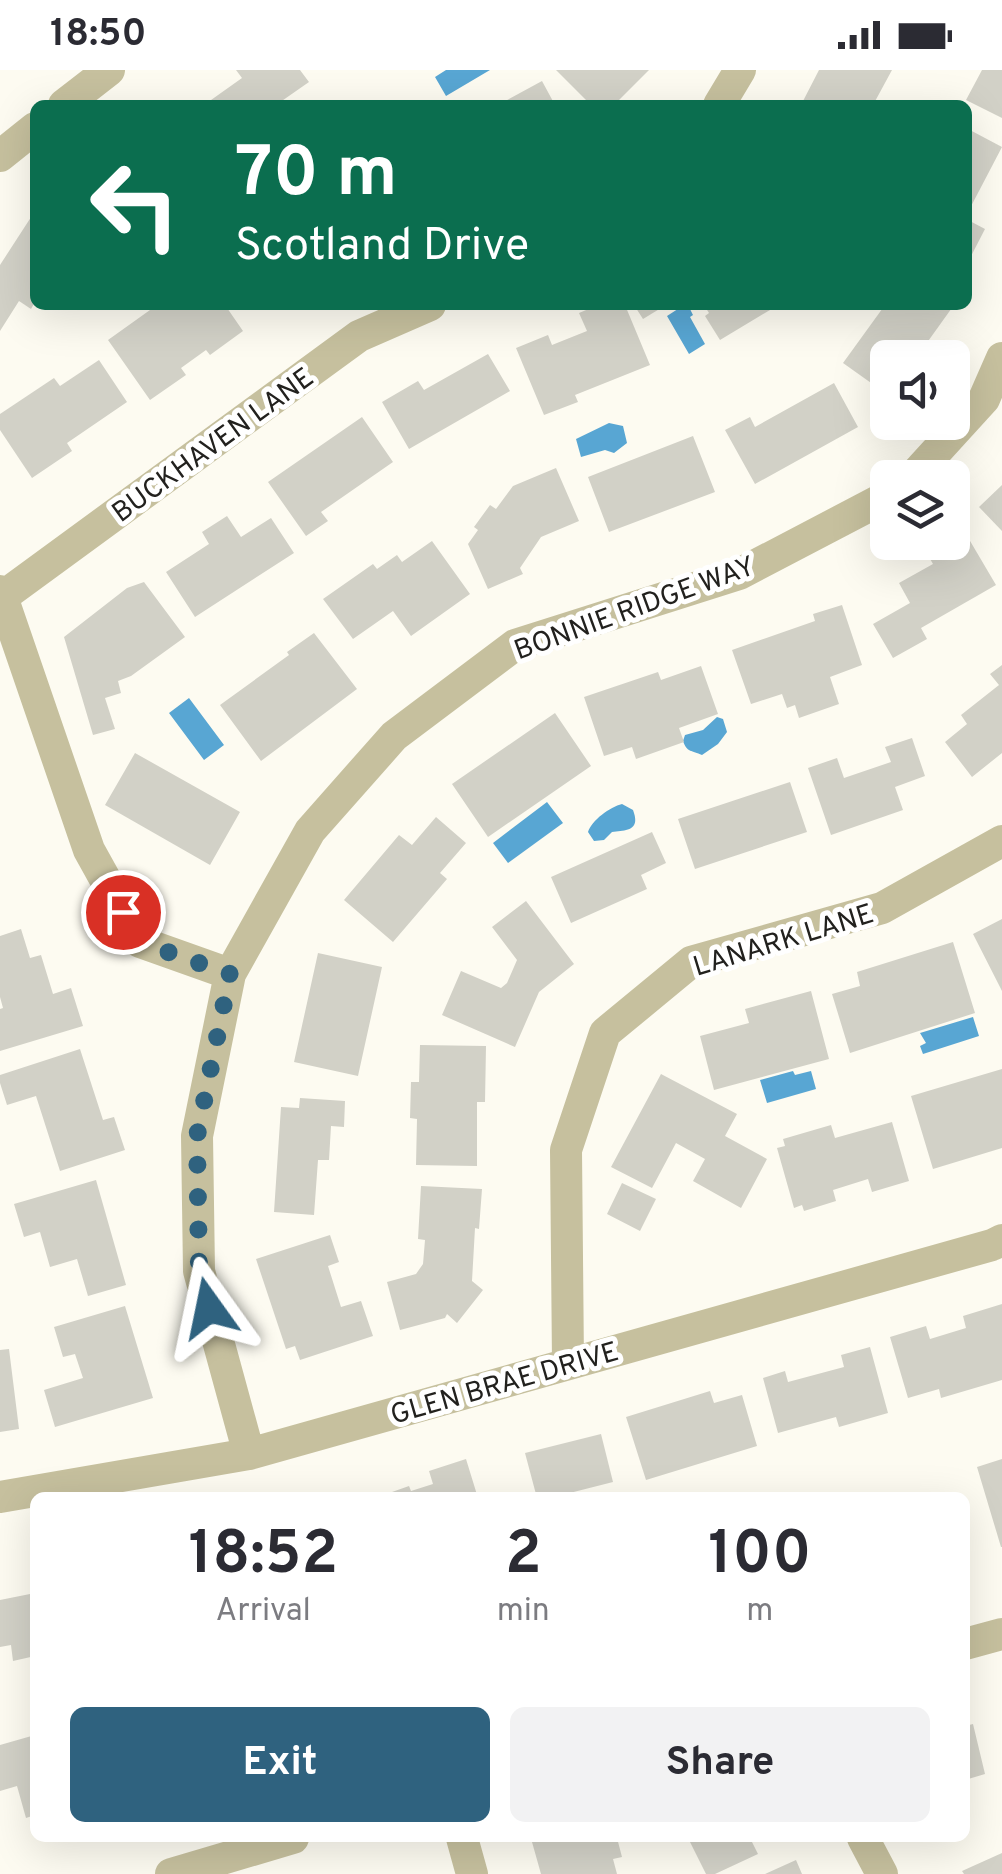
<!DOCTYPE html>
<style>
:root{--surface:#fff;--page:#f2f2f3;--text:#2b2b33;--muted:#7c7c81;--accent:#2f627f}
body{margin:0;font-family:Overpass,sans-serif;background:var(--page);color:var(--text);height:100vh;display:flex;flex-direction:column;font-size:38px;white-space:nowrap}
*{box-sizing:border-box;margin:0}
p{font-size:32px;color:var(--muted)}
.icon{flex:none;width:55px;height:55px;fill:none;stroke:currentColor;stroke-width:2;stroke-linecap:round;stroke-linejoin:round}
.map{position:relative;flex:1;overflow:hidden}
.side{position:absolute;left:30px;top:1422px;width:940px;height:350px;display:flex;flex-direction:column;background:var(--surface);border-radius:15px;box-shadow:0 10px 40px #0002}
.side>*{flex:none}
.top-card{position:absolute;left:30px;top:30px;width:942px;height:210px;border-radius:15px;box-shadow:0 10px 40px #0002;background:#0b6e4f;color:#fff;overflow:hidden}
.tools{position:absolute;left:870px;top:270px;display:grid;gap:20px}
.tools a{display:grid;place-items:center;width:100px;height:100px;border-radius:15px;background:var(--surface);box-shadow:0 10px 40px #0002;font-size:50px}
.pin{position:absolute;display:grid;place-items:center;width:85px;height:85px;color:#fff;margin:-42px;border:5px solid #fff;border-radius:50%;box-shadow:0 2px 10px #0007}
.me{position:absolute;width:110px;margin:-55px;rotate:348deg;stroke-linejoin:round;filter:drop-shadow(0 0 8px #0008)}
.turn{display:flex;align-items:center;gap:35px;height:210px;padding:0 40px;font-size:45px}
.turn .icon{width:130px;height:130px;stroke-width:2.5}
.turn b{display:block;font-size:70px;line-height:85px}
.eta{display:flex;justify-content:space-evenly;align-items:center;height:170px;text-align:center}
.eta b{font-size:60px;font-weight:700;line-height:70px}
.action{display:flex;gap:20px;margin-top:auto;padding:20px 40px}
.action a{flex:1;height:115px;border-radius:15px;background:var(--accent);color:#fff;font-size:40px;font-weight:700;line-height:115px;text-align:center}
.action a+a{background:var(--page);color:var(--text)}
.status{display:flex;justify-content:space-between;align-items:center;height:70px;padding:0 50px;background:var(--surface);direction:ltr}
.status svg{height:28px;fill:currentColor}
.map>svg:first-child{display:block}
.water{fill:#58a6d3}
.building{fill:#d2d1c7}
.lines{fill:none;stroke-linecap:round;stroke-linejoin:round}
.street{stroke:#c6c09e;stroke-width:32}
.route{stroke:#2f627f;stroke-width:18;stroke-dasharray:0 32.4}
.labels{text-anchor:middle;stroke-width:10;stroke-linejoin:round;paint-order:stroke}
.street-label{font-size:28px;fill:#22211e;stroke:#fff}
</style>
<div class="status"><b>18:50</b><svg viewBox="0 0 49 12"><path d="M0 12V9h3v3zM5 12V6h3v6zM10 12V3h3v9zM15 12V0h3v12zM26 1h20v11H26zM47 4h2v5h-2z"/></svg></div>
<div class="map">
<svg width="1002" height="1804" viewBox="0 0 1002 1804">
<rect width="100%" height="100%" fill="#fdfbf1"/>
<!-- water -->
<path class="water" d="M446 0H490L446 26 435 7Z
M684 235H688L693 245 690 247 705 274 689 284 667 246Z
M609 353 623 356 627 373 614 383 605 380 581 387 576 369Z
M189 628 224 675 204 690 169 643Z
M717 647 723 649 727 662 718 674 702 685C692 680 687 683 683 671L685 665 703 660Z
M547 732 563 753 508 793 493 773Z
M622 734 633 740C641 761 626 760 612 762L604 770 594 771 588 762C592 750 610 737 622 734Z
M973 947 979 966 923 984 920 976 926 973 920 963Z
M793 1001 795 1005 811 1001 816 1019 767 1033 760 1010Z"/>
<!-- building -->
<path class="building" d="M236 0H300L309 12 276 35H204L242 8Z
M556 0H649L614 35H591Z
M819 0H892L873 35H806L802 33Z
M982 0H1002V48L966 30Z
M542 11 555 35H498Z
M968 59 1002 77 968 142Z
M35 141V232L31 239 19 231 0 261V195Z
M968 150 985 159 968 192Z
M157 235H225L243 261 210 285 206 280 181 298 186 305 150 330 108 270Z
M598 235H625L650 295 575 325 578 332 544 345 516 278 548 265 552 275 587 261 579 243Z
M634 235H666L643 249Z
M704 235H767L770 240 720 270 705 246 709 243Z
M885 235H954L916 288H888V325L843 293Z
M488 284 510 321 409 379 382 332 418 311 424 320Z
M99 290 127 332 67 373 72 381 32 408 0 360V344L54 308 60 316Z
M834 313 858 357 755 414 725 360 750 347 755 357Z
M362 347 393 392 321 442 328 451 306 466 268 412Z
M693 366 715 422 609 462 588 407Z
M556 398 579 451 541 467 520 498 523 504 488 519 468 474 478 460 474 457 490 435 496 439 513 416Z
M1002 415V461L979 437Z
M227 446 241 467 271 448 294 483 195 547 166 502 209 474 202 462Z
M963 459 996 515 921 558 927 569 893 588 873 554 910 533 899 513 933 494 925 480 939 472H952V465Z
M432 471 470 524 411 566 393 541 353 569 323 529 373 494 377 499 397 485 402 492Z
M144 512 185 567 131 606 118 611 121 623 105 628 115 659 93 665 64 567 127 518Z
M842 535 862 595 830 607 839 634 799 648 795 635 787 638 782 624 751 634 732 580 815 551 813 544Z
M314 563 357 619 261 691 220 635 289 585 287 582Z
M1002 595V683L972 707 945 672 967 654 961 645 999 615 990 604Z
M701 596 718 644 679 658 684 672 636 689 632 677 604 686 584 627 658 602 661 610Z
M555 643 591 696 488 767 452 714Z
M912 668 925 706 895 717 903 740 831 765 808 698 837 688 844 708 891 692 885 677Z
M135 683 240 742 210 795 105 735Z
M790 712 807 762 695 799 678 749Z
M436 747 466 773 440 803 447 809 393 872 344 830 399 765 412 775Z
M652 762 666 793 641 805 647 819 571 853 551 807Z
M526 831 574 894 539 922 515 977 442 945 461 901 501 918 507 913 517 890 492 857Z
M1002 849V921L973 864Z
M21 859 30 888 41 885 53 924 71 918 83 956 0 981V939L3 938 0 927V866Z
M953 872 975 943 850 983 832 924 860 916 857 902Z
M318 883 382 897 358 1006 294 992Z
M811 921 829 989 714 1020 700 966 749 953 745 939Z
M420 975 486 976 485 1032H477V1096L416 1095 417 1049 410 1048 411 1012H419Z
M80 979 103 1050 114 1047 125 1080 60 1101 36 1026 7 1035 0 1013V1005Z
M1002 999V1078L933 1099 911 1026Z
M661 1004 737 1044 725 1066 767 1089 741 1138 693 1111 705 1089 676 1073 652 1118 611 1097Z
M300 1028 345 1031 344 1057 331 1056 329 1090H318L314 1145 274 1142 281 1037 299 1038Z
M892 1052 909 1111 872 1122 868 1109 833 1120 836 1131 804 1141 802 1135 794 1138 777 1078 785 1076 783 1069 831 1055 835 1068Z
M96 1110 126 1215 88 1226 77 1189 50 1197 40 1162 24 1167 14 1134Z
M622 1113 656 1129 640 1161 607 1144Z
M421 1116 482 1119 479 1159 475 1158 472 1211 483 1220 457 1253 447 1244 445 1248 400 1260 387 1212 416 1204 423 1194 425 1170 418 1169Z
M330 1165 339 1192 328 1196 341 1237 361 1231 373 1266 300 1290 295 1276 286 1279 256 1189Z
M1002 1234V1310L941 1328 939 1319 908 1328 890 1267 926 1256 930 1269 966 1258 963 1246Z
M125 1236 153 1328 55 1357 44 1320 83 1308 75 1284 63 1287 54 1257Z
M870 1277 888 1343 839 1357 836 1347 778 1363 763 1308 785 1301 788 1312 844 1297 841 1285Z
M9 1279 19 1359 0 1362V1280Z
M710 1321 714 1333 742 1325 757 1376 646 1410 626 1347Z
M601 1364 613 1412 550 1428H537L525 1383Z
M466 1389 478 1428H375L409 1416 411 1421 433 1414 429 1401Z
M1002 1389V1477H1001L977 1397Z
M35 1523V1586L13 1591 11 1575 0 1577V1530Z
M973 1654 985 1704 965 1710V1656Z
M35 1665V1745L26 1748 17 1716 0 1721V1675Z
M549 1768H617L622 1787 613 1789 617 1804H541L532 1772Z
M688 1768H750L758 1784 715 1804H706Z
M1002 1783V1804H964L962 1801Z
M796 1790 802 1804H765Z"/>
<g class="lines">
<!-- street -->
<path class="street" d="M64 35 109 0
M719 35 740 0
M0 86 35 58
M912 408 984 329 1002 288
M0 521 89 780 140 872 230 904
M2 527 359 266 430 235
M568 1293 566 1080 605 963 691 892 882 838 1002 771
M249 1384 199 1201 197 1066 230 904 310 761 394 666 515 575 739 504 888 426
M0 1427 249 1384 992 1175 1002 1170
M965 1574 1002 1564
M462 1768 472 1804
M863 1768 882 1804
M171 1804 293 1768"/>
</g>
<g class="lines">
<!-- route -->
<path class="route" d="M123 842 140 872 230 904 197 1066 199 1201 209 1238"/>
</g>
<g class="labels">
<!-- street labels -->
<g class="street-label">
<text transform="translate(212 374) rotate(-36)" y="10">BUCKHAVEN LANE</text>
<text transform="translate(634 537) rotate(-20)" y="10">BONNIE RIDGE WAY</text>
<text transform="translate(783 869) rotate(-17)" y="10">LANARK LANE</text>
<text transform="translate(504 1312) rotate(-16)" y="10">GLEN BRAE DRIVE</text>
</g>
</g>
</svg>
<div class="tools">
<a><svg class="icon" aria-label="sound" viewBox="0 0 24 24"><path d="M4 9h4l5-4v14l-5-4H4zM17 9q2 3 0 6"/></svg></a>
<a><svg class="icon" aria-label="layers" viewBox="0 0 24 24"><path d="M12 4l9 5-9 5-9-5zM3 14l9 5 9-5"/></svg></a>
</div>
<div class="pin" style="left:123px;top:842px;background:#d93025"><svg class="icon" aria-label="arrive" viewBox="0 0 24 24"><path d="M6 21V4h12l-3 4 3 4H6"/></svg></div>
<svg class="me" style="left:209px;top:1238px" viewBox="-20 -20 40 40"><path d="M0-17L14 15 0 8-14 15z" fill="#2f627f" stroke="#fff" stroke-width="4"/></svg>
<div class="top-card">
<div class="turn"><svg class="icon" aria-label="left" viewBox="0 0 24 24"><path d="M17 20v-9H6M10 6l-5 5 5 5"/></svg><div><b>70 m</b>Scotland Drive</div></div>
</div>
<section class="side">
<div class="eta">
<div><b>18:52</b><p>Arrival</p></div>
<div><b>2</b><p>min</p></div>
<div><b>100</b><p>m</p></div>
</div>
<div class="action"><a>Exit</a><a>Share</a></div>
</section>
</div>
